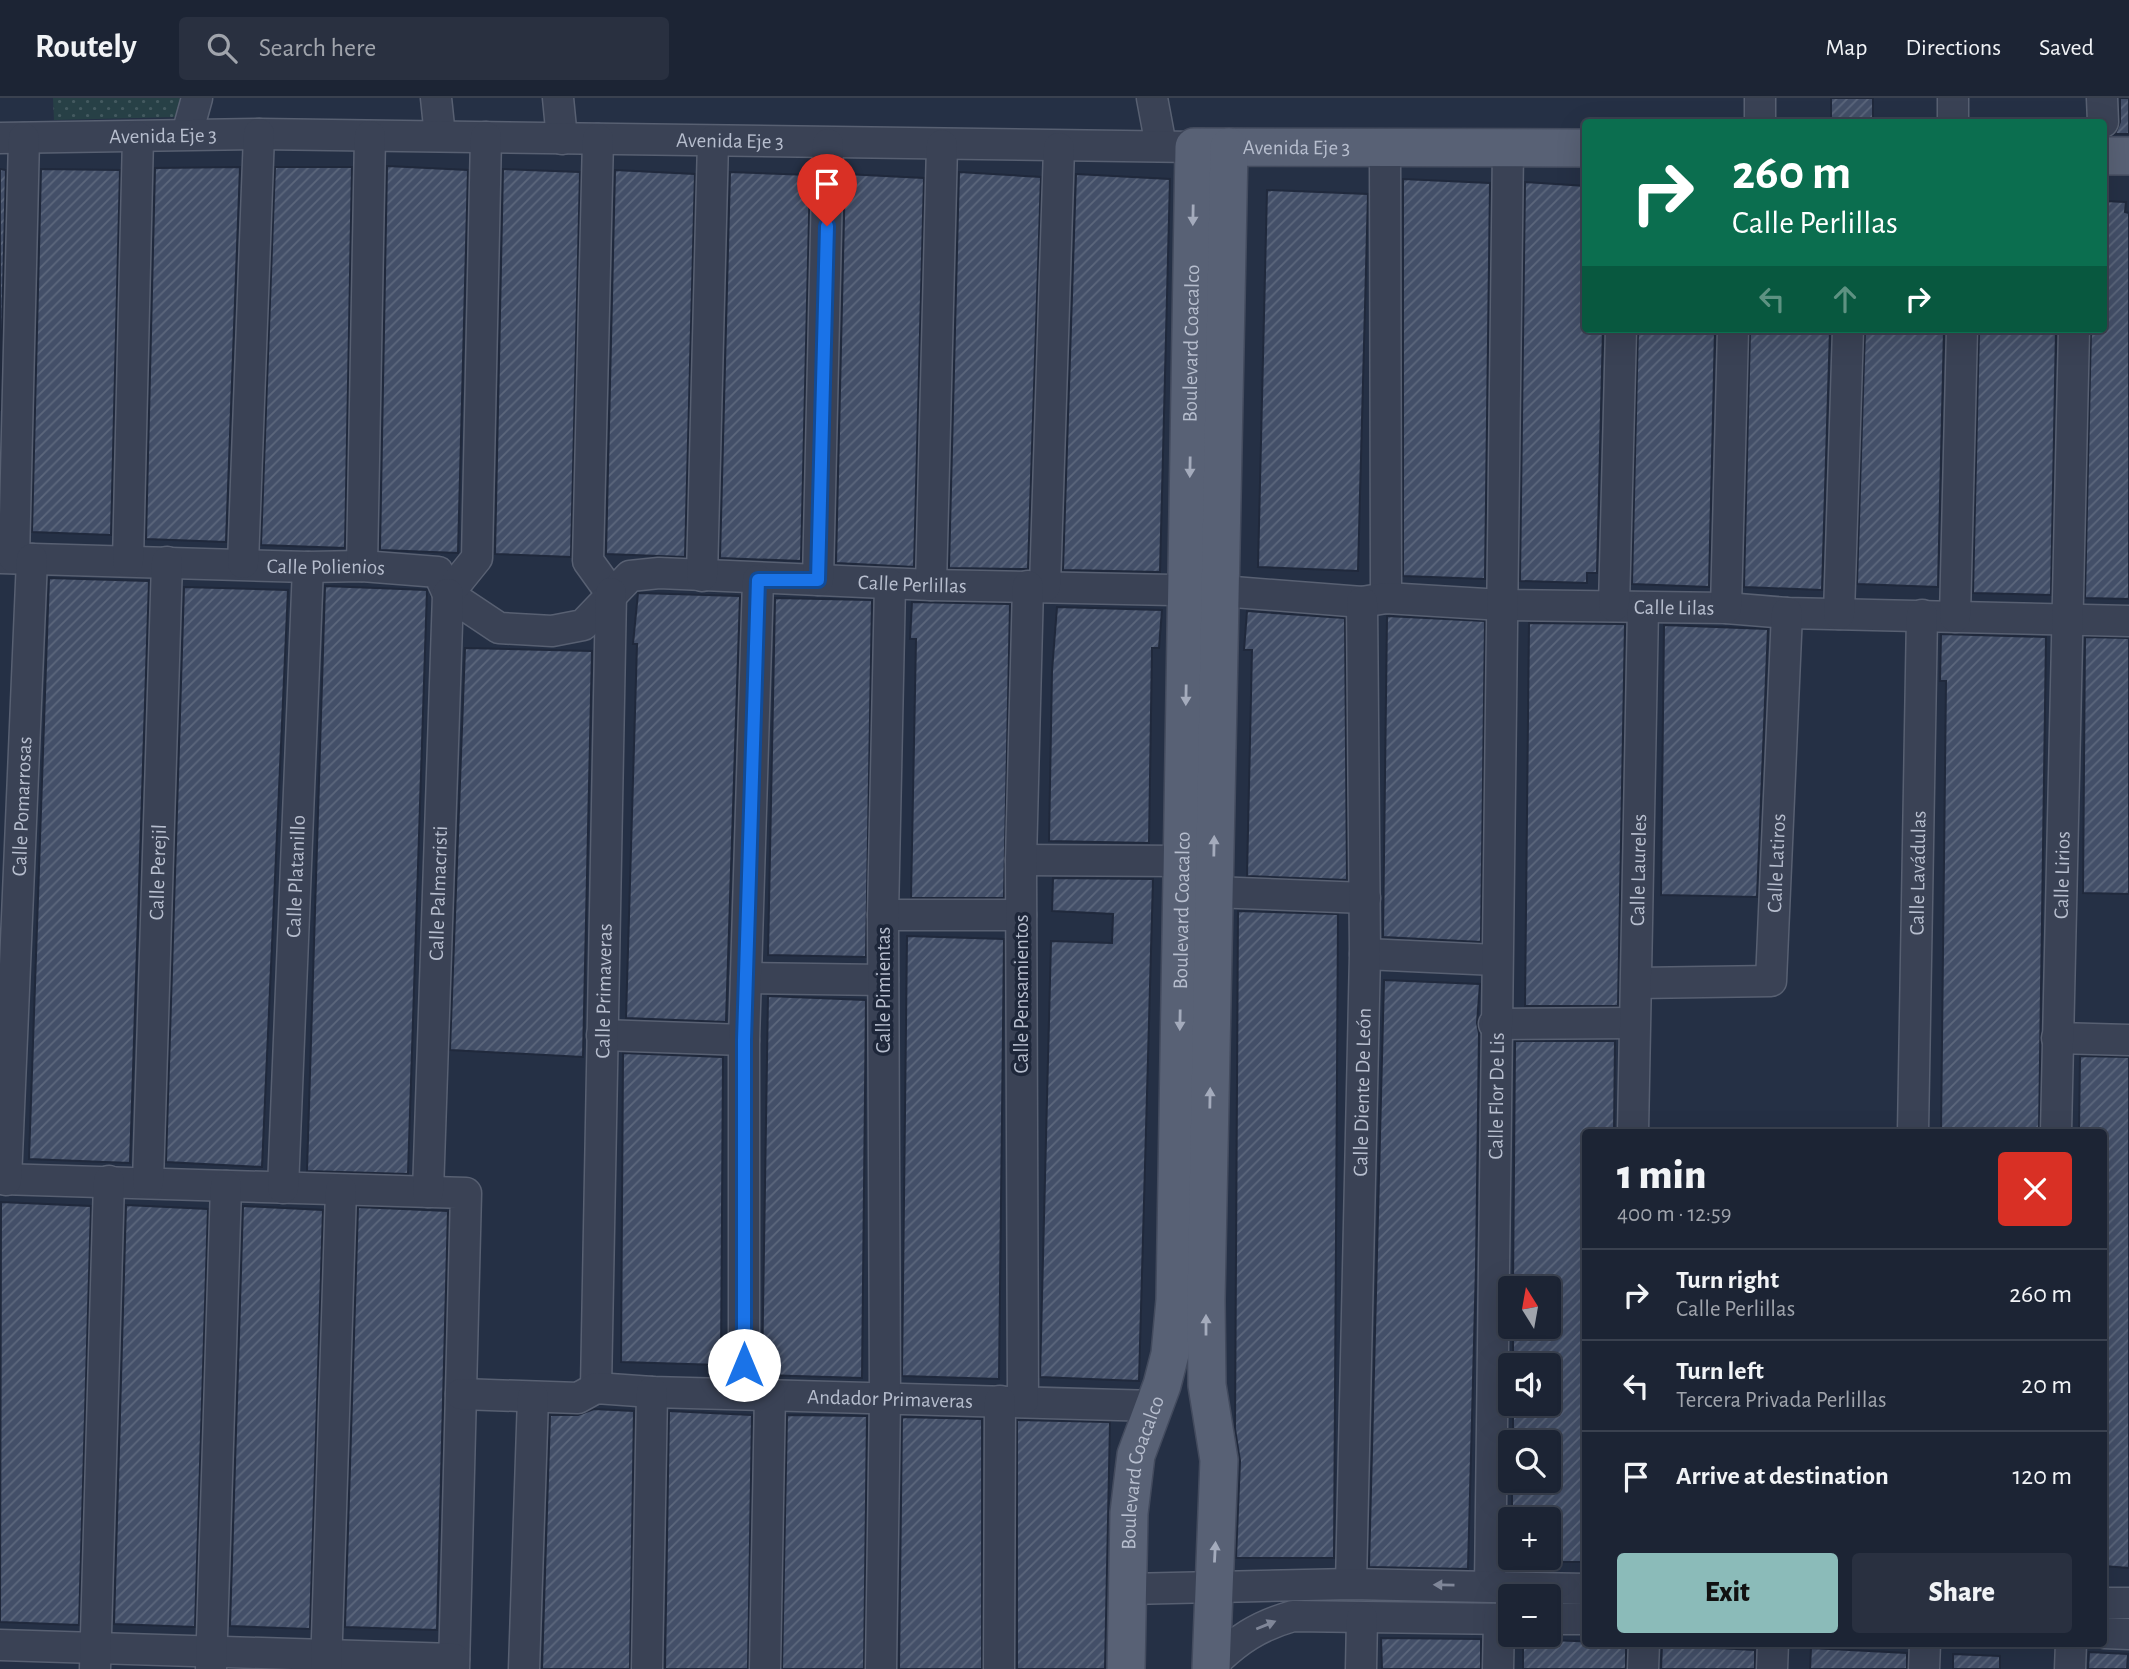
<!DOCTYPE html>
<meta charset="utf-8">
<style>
:root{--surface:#1c2434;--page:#293040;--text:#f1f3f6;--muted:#a0a4ac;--line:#3a414f;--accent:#8bbbb9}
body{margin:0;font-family:"Alegreya Sans",sans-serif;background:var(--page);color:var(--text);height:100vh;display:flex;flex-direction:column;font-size:26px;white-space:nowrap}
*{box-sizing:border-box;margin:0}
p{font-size:23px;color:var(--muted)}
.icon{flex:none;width:38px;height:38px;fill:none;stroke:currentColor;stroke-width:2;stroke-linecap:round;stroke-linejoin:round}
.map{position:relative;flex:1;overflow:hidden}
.details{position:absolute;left:1582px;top:1031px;width:525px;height:518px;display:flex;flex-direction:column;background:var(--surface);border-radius:7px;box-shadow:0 7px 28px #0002,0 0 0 2px var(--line)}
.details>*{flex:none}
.guide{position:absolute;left:1582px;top:21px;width:525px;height:214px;border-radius:7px;box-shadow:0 7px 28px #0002,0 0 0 2px var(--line);background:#0b6e4f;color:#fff;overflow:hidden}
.needle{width:46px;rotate:349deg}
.tools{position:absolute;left:1498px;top:1178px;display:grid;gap:14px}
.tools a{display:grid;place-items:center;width:63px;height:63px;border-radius:7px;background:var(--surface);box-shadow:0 7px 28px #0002,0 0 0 2px var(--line);font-size:35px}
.pin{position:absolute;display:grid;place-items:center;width:60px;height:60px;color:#fff;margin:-72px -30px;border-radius:50% 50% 50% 0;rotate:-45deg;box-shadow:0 0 7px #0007}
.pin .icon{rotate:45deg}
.me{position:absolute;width:77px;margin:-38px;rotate:0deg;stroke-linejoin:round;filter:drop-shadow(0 0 5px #0008)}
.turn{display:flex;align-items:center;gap:24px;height:147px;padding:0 35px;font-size:32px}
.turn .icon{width:91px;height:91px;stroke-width:2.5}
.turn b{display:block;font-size:49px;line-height:60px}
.lanes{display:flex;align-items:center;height:66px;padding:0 35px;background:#0003;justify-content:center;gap:35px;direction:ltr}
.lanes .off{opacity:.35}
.round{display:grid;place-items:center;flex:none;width:74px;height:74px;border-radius:7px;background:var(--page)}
.head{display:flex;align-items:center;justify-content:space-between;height:119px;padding:0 35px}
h1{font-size:42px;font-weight:800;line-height:52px}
.primary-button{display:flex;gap:14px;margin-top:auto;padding:14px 35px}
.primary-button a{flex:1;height:80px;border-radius:7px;background:var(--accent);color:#111;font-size:28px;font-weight:800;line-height:80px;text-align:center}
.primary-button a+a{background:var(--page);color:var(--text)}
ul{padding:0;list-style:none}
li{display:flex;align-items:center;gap:21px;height:91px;padding:0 35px;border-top:2px solid var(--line)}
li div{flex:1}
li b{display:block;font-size:26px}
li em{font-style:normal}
header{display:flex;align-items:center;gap:42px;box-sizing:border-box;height:98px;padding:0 35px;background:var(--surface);border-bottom:2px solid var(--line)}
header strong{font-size:33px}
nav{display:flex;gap:38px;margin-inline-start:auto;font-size:24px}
.search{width:490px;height:63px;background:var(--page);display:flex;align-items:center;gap:18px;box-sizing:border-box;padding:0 24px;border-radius:7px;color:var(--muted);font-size:26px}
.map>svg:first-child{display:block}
.green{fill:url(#green-dots)}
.building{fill:url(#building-hatch);stroke:#20293c;stroke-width:2}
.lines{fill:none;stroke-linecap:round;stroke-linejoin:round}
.minor-casing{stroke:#586072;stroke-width:33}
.major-casing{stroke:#434b5e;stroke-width:40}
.minor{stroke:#3a4255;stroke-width:30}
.major{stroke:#586175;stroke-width:37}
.oneway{fill:#a4abbc}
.oneway2{fill:#7f8698}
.route-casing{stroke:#114b97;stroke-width:18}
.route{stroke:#1a73e8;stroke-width:12}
.labels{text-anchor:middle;stroke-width:7;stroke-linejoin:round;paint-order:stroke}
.street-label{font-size:21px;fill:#b7bece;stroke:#1e273a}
</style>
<header>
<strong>Routely</strong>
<div class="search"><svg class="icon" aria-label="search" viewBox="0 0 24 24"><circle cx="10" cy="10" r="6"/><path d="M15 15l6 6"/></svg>Search here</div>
<nav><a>Map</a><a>Directions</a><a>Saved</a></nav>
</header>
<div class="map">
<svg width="2129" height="1571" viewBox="0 0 2129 1571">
<defs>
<pattern id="green-dots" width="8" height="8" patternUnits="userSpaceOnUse" patternTransform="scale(1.75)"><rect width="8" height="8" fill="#274046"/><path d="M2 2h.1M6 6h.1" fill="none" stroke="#445a60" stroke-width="1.8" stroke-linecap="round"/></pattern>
<pattern id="building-hatch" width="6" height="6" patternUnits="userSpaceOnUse" patternTransform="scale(1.75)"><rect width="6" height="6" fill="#434f68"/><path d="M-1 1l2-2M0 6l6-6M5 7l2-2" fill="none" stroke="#5c677c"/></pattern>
</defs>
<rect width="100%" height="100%" fill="#253045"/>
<!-- green -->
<path class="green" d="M53 0H184L178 19 54 22Z"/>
<!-- building -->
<path class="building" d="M1831 0H1873V24H1831Z
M2120 0H2129V36H2115L2120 24Z
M387 68 468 72 458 455 380 452Z
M240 69 226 444 146 441 155 70Z
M275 69H352L345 450 261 447Z
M0 71 6 72 0 313Z
M41 71 120 72 111 437 32 434Z
M503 71 580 74 571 459 495 456Z
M615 72 695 76 685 459 606 456Z
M730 74 810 77 801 463 720 460Z
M959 74 1041 79 1028 471H1024L949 470Z
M845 76 924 80 914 469 836 465Z
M1076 76 1170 81 1160 474 1063 472Z
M1403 81 1490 85 1485 481 1403 478Z
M1525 84 1586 88V231H1603L1597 475H1587V485L1520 483Z
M1267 92 1368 96 1358 473 1258 469Z
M2104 103 2126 104 2125 114 2129 115V501L2085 500 2091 231H2104Z
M1638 231H1715L1709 489 1632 486Z
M1750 231H1830L1822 492 1744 489Z
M1865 231H1944L1938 489 1857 486Z
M1979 231H2056L2051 497 1973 495Z
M49 480 149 483 130 1065 29 1061Z
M325 488 427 492 408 1076 307 1073Z
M184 489 288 492 262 1069 166 1064Z
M638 495 740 498 726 924 626 920 637 546H633Z
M775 500 872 502 866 859 768 857Z
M912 504 1010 506 1004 800H911L916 541H910Z
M1057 509 1162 512 1159 550H1152L1149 745 1049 743 1052 573Z
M1247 513 1345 520 1347 782 1247 778 1252 552H1244Z
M1387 518 1485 523 1481 844 1383 839Z
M1529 525 1625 526 1618 908H1525Z
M1664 527 1768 531 1757 799 1661 797Z
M1941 536 2046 539 2039 1034H1941L1946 583H1940Z
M2085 539 2129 540V796L2083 795Z
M465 550 592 553 583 959 450 952Z
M1053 780 1153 781 1139 1283 1040 1279 1051 843 1112 845 1113 816 1052 813Z
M1238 813 1338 816 1334 1460H1236L1240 1363 1235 1331Z
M907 838 1004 841 999 1281 902 1278Z
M1384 882 1480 886 1477 925 1479 935 1476 1169 1468 1471 1369 1469Z
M768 898 866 902 862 1280 762 1277Z
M1515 943H1615L1614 1034H1586V1464H1549V1421H1512V1382H1549V1344H1513V1306H1549V1267H1513V1228H1549V1190H1513Z
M623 955 723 959 721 1267 621 1264Z
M2080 958 2129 959V1470L2104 1468V1034H2079Z
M1 1104 91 1108 79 1527 0 1524Z
M126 1107 208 1111 195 1529 114 1526Z
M243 1108 323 1112 310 1531 230 1528Z
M358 1109 448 1113 437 1532 345 1529Z
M594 1311 634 1313 630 1571H542L550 1317H578Z
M669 1313 752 1317 748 1571H665Z
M787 1317 867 1318 864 1571H782Z
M902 1319 982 1321V1571H899Z
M1017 1322 1110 1324 1105 1571H1017Z
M1381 1540 1481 1541V1571H1382Z
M1523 1541 1626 1545V1571H1523Z
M1662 1547 1755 1552V1571H1661Z
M1811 1550 1907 1555V1571H1810Z
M2089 1554 2128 1556 2127 1571H2088Z
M1953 1556 2000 1558V1571H1953Z"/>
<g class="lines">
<!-- minor casing -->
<g class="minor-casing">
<g id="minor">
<path d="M436 0 440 38"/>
<path d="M558 0 562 41"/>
<path d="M1152 0 1161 48"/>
<path d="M1760 0V24"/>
<path d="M2102 0 2103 24"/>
<path d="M1953 24V0"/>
<path d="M187 36 197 0"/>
<path id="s1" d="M0 40 259 36 1194 49"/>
<path d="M598 41 588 463 611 495"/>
<path d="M1385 50 1386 500"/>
<path id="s2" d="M0 460 308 469 362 468 438 474 448 496 499 530 552 533 583 527 630 478 659 475 931 487 1221 493 1362 504 1386 500 1502 507 1726 510 1787 515 2129 523"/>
<path d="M14 460 24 40"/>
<path d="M128 463 138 39"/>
<path d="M243 465 259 36"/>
<path d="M362 468 370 38"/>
<path d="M702 478 713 43"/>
<path d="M818 482 828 46"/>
<path d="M931 487 942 47"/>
<path d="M1045 488 1059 50"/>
<path d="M448 496 477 460 486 39"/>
<path d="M1614 508 1621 231"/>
<path d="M1726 510 1733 231"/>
<path d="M1839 516 1848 231"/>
<path d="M1955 519 1962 231"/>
<path d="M1021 762 1182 763"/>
<path d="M1213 794 1365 800"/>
<path d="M883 817H1021"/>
<path d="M1365 856 1496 862"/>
<path d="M746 880 883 882"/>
<path id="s3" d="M1637 885 1771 883 1787 515"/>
<path d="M1494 926 1634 925"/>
<path d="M602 937 744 942"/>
<path d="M2057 940 2129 942"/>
<path id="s4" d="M1633 1034 1643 510"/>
<path id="s5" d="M1913 1034 1922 517"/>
<path id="s6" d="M2056 1034 2074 231"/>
<path d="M0 1081 466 1095 454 1571"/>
<path id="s7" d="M6 1082 32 461"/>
<path id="s8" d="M148 1084 167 464"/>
<path id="s9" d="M283 1090 308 469"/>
<path id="s10" d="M428 1094 448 496"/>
<path id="s11" d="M596 1290 611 495"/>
<path d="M744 1294V942L758 482"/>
<path id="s12" d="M461 1296 578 1300 596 1290 652 1294 1155 1308"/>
<path d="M1023 1303 1021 762 1028 488"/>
<path id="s13" d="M1351 1486 1365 856 1362 504"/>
<path id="s14" d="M1490 1488 1508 50"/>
<path d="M1127 1491 1351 1486 1586 1491"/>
<path d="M2104 1505H2129"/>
<path d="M1549 1521H1586"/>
<path d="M2104 1535 2129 1536"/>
<path d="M0 1547 454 1561"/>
<path d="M1212 1567C1237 1542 1258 1528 1293 1518L1510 1521"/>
<path d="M95 1571 109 1083"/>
<path d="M211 1571 226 1088"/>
<path d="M326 1571 341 1092"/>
<path d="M524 1571 533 1299"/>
<path d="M647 1571 652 1294"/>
<path d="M765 1571 770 1295"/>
<path d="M881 1571 885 1299 883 817 890 486"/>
<path d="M999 1571 1000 1303"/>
<path d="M1361 1571 1362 1520"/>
<path d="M1498 1571 1499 1521"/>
<path d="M1643 1571 1644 1545"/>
<path d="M1772 1571 1773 1545"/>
<path d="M1924 1571 1925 1545"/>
<path d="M2070 1571 2071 1545"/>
</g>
</g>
<!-- major casing -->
<g class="major-casing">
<g id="major">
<path d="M2104 58H2129"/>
<path id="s15" d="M1126 1571 1129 1415 1136 1357 1162 1287 1170 1256 1175 1202 1194 49 1586 50"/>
<path d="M1211 1571 1219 1362 1207 1287 1206 1202 1229 49"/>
</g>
</g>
<!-- minor -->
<use href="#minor" class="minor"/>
<!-- major -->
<use href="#major" class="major"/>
</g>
<!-- one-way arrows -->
<defs><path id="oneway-solid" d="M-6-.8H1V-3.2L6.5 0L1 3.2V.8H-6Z" transform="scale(1.75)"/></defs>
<g class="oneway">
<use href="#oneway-solid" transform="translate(1193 117) rotate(91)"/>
<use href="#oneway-solid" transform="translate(1190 369) rotate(91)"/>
<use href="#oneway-solid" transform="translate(1186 597) rotate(91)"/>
<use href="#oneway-solid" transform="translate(1214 748) rotate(-89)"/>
<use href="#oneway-solid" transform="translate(1180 922) rotate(91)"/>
<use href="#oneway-solid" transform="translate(1210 1000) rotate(-89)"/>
<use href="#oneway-solid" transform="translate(1206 1227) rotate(-90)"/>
<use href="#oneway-solid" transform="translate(1215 1454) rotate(-87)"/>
</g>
<g class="oneway2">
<use href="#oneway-solid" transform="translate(1444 1487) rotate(-179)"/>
<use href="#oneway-solid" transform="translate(1266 1527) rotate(-22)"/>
</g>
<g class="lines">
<!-- route casing -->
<g class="route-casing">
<path id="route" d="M744 1267V942L758 482H818L827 128"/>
</g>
<!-- route -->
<use href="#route" class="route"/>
</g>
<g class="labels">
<!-- street labels -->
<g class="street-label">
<text dy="7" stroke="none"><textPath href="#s1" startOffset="163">Avenida Eje 3</textPath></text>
<text dy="7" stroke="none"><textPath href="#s1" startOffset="730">Avenida Eje 3</textPath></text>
<text dy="7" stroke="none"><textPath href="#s15" startOffset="1631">Avenida Eje 3</textPath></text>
<text dy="7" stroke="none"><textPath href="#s15" startOffset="1332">Boulevard Coacalco</textPath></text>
<text dy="7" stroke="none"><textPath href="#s2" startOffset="326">Calle Polienios</textPath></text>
<text dy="7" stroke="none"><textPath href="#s2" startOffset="959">Calle Perlillas</textPath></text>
<text dy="7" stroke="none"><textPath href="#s2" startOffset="1722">Calle Lilas</textPath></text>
<text dy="7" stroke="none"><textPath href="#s7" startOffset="374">Calle Pomarrosas</textPath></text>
<text dy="7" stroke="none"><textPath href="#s3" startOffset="252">Calle Latiros</textPath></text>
<text dy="7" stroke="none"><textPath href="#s4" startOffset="262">Calle Laureles</textPath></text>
<text dy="7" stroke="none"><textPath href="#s8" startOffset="310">Calle Perejil</textPath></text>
<text dy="7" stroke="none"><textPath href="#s5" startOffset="259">Calle Lavádulas</textPath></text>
<text dy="7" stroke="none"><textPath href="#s6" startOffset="257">Calle Lirios</textPath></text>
<text dy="7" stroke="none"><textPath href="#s9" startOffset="312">Calle Platanillo</textPath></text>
<text dy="7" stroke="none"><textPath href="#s10" startOffset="299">Calle Palmacristi</textPath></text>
<text dy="7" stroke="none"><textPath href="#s15" startOffset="765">Boulevard Coacalco</textPath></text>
<text dy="7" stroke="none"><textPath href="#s11" startOffset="397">Calle Primaveras</textPath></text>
<text transform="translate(883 892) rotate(-90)" y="7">Calle Pimientas</text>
<text transform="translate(1021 896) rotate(-90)" y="7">Calle Pensamientos</text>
<text dy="7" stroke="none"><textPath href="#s13" startOffset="492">Calle Diente De León</textPath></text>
<text dy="7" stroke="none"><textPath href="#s14" startOffset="490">Calle Flor De Lis</textPath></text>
<text dy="7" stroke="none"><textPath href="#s12" startOffset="432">Andador Primaveras</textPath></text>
<text dy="7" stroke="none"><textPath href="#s15" startOffset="198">Boulevard Coacalco</textPath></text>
</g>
</g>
</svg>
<div class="tools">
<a><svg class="needle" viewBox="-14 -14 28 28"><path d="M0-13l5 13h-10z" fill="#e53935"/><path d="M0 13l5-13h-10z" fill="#a0a4ac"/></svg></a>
<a><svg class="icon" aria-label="sound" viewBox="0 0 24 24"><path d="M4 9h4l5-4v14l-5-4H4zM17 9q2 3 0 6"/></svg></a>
<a><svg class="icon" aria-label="search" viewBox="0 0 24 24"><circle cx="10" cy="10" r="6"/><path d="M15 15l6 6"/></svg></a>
<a>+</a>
<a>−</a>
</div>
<div class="pin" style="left:827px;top:128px;background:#d93025"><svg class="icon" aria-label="arrive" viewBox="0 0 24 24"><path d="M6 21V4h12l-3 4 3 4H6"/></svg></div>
<svg class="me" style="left:744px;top:1267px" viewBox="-20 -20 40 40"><circle r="19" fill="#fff"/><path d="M0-13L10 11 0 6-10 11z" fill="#1a73e8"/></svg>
<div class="guide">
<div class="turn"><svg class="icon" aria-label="right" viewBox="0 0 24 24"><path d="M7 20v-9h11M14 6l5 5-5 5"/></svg><div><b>260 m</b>Calle Perlillas</div></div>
<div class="lanes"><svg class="icon off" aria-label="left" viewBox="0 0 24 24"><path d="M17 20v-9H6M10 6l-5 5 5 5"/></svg><svg class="icon off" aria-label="ahead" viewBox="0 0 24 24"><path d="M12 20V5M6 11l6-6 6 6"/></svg><svg class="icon" aria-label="right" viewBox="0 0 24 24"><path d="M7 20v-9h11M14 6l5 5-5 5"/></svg></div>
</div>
<section class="details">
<div class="head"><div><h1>1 min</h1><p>400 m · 12:59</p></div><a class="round" style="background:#d93025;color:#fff"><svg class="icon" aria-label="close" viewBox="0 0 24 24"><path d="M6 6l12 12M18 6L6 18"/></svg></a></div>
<ul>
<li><svg class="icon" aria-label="right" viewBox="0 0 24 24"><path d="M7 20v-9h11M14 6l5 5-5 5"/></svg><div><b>Turn right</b><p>Calle Perlillas</p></div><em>260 m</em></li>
<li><svg class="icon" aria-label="left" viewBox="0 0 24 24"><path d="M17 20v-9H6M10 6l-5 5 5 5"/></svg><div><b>Turn left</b><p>Tercera Privada Perlillas</p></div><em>20 m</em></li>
<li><svg class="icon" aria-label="arrive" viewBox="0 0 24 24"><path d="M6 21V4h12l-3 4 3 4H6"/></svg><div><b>Arrive at destination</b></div><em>120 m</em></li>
</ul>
<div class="primary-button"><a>Exit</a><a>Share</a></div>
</section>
</div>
